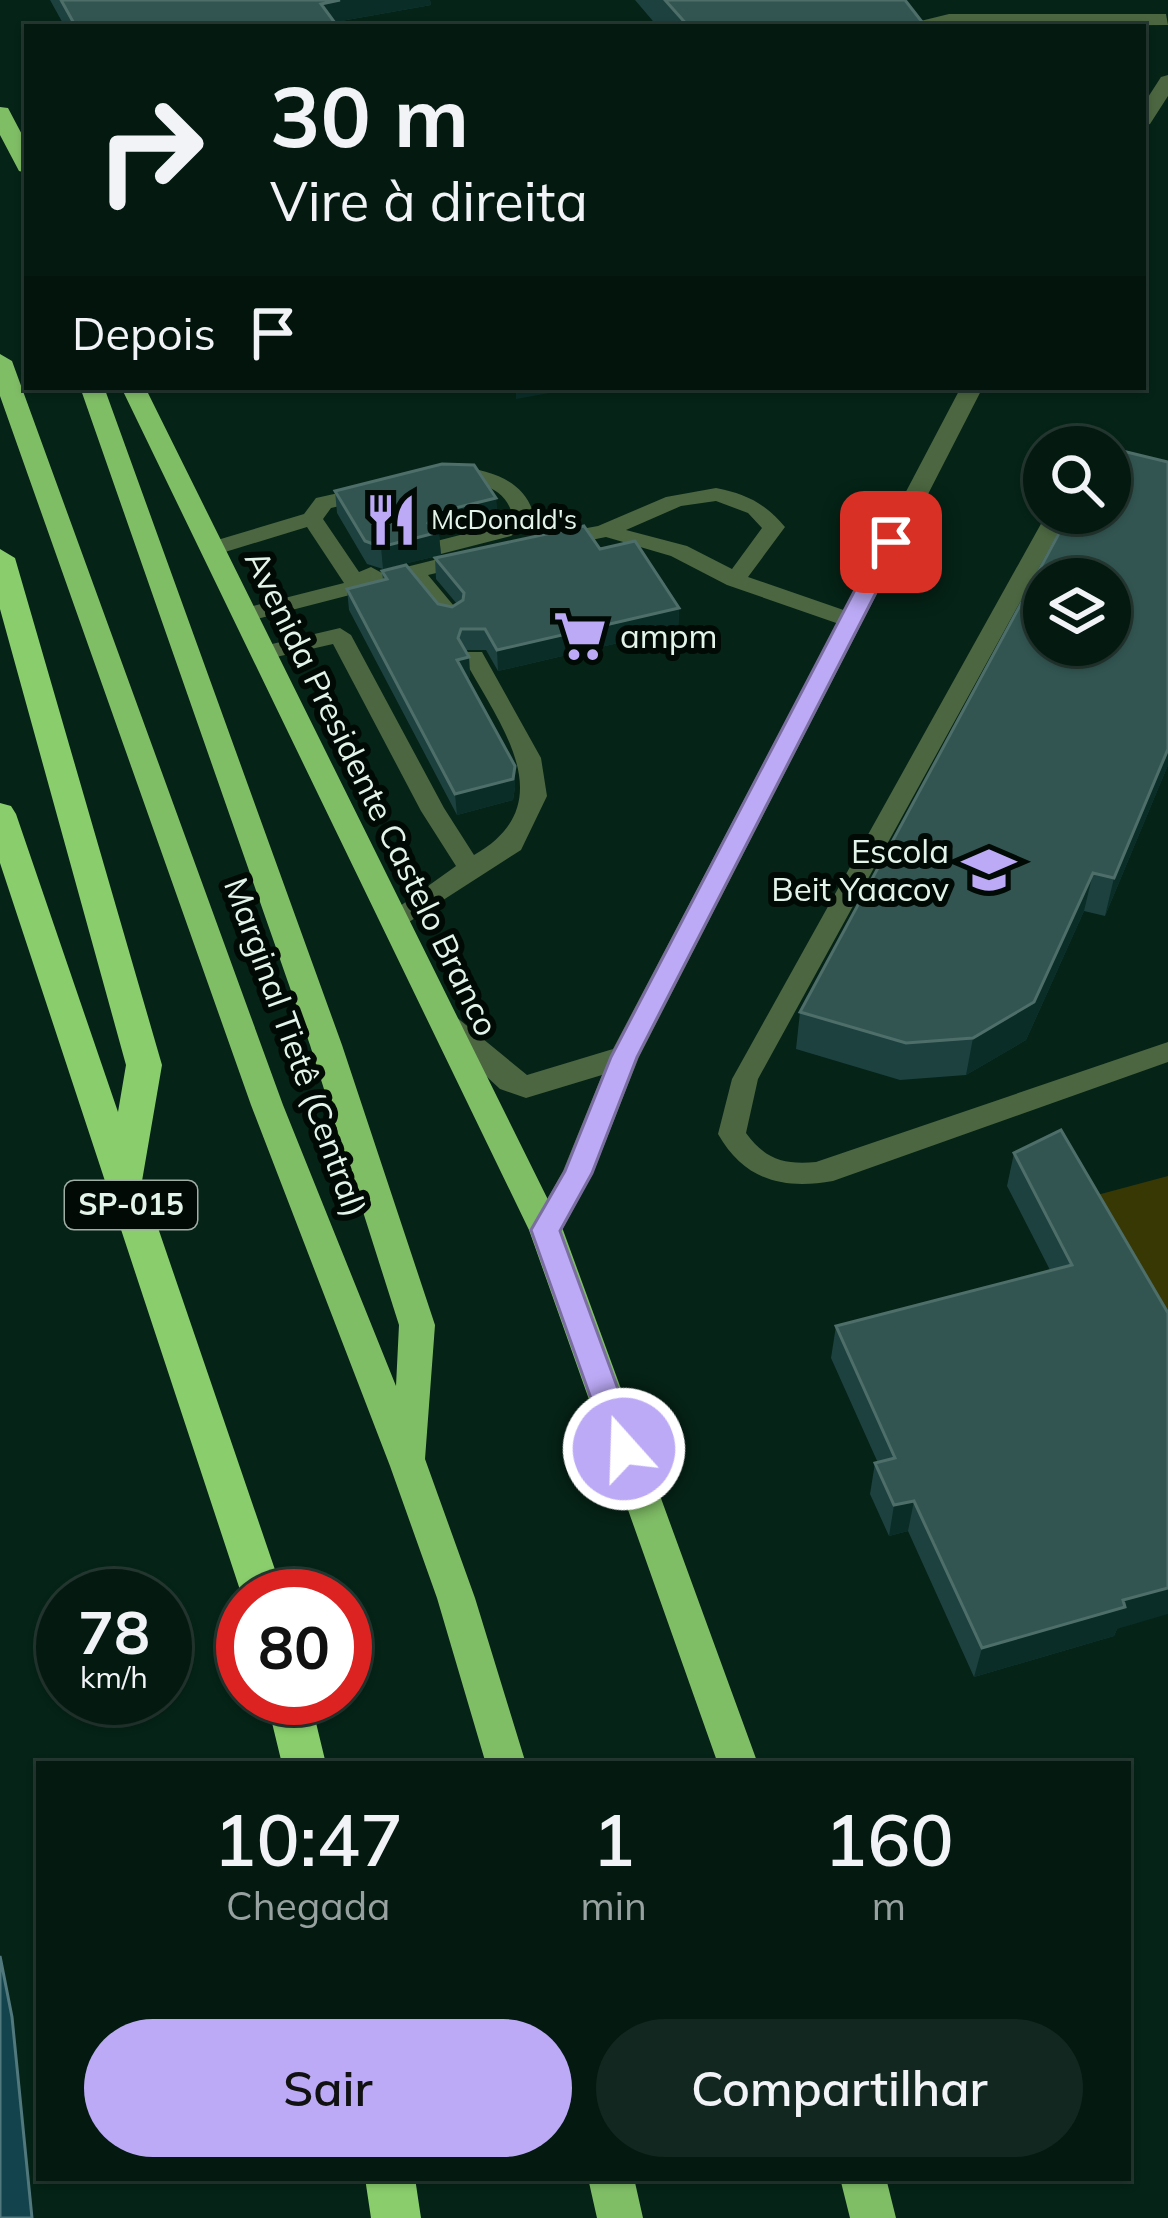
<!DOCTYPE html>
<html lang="pt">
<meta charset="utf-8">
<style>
:root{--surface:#041a11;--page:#12271f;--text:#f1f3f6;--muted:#97a19f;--line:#253831;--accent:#bcaaf6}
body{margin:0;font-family:Mulish,sans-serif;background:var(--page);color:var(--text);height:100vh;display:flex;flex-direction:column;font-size:45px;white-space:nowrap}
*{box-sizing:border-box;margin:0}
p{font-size:39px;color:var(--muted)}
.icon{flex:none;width:66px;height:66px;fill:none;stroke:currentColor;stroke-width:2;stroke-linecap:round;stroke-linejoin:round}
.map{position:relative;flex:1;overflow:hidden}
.panel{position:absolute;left:36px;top:1761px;width:1095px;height:420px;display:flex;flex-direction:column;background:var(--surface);border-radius:0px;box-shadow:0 3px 9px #0004,0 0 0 3px var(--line)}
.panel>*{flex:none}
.banner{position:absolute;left:24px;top:24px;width:1122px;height:366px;border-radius:0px;box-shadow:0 3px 9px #0004,0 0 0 3px var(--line);background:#041a11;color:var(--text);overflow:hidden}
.buttons{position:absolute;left:1023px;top:426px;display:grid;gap:24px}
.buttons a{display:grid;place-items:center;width:108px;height:108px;border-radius:50%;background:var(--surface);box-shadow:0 3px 9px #0004,0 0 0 3px var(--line);font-size:60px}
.speed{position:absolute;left:36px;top:1569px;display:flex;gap:24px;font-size:60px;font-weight:700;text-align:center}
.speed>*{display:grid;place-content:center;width:156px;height:156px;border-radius:50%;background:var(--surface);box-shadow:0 3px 9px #0004,0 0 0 3px var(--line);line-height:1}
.speed small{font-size:30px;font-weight:400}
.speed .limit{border:18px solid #d22;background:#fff;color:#111}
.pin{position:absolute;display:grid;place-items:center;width:102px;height:102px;color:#fff;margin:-51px;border-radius:24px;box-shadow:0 6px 18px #0006}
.me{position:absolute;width:132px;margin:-66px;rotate:340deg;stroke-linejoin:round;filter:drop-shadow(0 0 9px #0008)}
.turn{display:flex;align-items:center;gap:42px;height:252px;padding:0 48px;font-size:54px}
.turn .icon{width:156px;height:156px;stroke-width:2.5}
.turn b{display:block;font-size:84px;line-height:102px}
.then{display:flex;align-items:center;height:114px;padding:0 48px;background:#0003;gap:24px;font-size:45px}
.eta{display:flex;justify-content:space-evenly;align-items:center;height:204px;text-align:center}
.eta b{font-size:72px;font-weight:600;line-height:84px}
.primary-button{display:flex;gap:24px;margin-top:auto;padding:24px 48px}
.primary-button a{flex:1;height:138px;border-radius:72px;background:var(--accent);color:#111;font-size:48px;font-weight:600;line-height:138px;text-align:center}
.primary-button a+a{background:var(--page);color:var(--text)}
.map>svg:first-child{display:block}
.green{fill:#373804}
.water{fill:#13434d;stroke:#51787c;stroke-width:3}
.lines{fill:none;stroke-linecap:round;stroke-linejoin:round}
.service{fill:#4b6640;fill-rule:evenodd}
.tertiary{fill:#4b6640;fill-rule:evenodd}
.trunk{fill:#80be66;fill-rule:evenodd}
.motorway{fill:#89cd6c;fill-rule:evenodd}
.wall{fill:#1d413f}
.shaded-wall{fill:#0a2d27}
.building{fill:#325551;stroke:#4e6e6a;stroke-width:3;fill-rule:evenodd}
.route{fill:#bcaaf6;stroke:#7a6ea0;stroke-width:3}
.labels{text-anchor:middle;stroke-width:12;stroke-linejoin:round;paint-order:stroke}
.far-poi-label{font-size:27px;fill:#e3f4eb;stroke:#020a05;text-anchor:start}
.shield{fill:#020a05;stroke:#a0aea6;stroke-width:3}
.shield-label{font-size:30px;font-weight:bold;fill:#e3f4eb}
.poi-label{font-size:33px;fill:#e3f4eb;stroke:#020a05;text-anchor:start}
.street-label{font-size:33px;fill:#e3f4eb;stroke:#020a05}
</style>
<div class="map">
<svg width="1168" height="2218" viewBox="0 0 1168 2218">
<rect width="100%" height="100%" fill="#052317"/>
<!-- green -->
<path class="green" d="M1168 1176V1321L1097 1195Z"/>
<!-- water -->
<path class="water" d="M0 1956 12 2017 32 2218H0Z"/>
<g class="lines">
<!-- service -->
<path class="service" d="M460 467C494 471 528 482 535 520L511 536 433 556 425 554V544L495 526 513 517C505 482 471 482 442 477L438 473 442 469Z
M370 486 378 487V497L331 508 323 519 359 572 371 567 382 573 466 552 474 554V564L428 575 459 612V622H443L408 580 245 622 237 620V610L344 583 307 527 212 556 201 549 204 544 304 514 316 498Z
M716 488C746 494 765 503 785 527L748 577 858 615V625H842L727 585 671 556 606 537 556 547 545 540 548 535 598 526 666 497ZM716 501 748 513 762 528 732 569 687 546 626 530 681 506Z
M1047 513H1069L758 1079 746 1133C765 1159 784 1165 816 1162L1168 1042V1062L833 1181C783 1190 744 1180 718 1134L732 1079Z
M340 628 351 635 444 808 474 855C565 803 499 724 463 657L466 652H482L541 758 547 796 521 850 395 931 382 922 386 916 456 866 421 811 333 644 263 660 252 653 255 648Z"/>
<!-- tertiary -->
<path class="tertiary" d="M949 14H1166L1168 25 896 27Z
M1168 75V96L1150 124 1143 126V105L1161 77Z
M961 387H983L639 1057 593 1173 557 1239 546 1242 535 1239 530 1230 563 1171 602 1075 526 1098 500 1089 430 1024 435 1016H455L527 1075 613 1049Z"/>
<!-- trunk -->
<path class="trunk" d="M0 107 8 108 27 144V173L19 171 0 135Z
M0 354 12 361 283 1105 396 1386 399 1325 310 1045 80 387H104L342 1045 435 1325 425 1459 475 1598 526 1764H486L437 1598 390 1466 251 1105 0 396Z
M121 387H145L563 1230 758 1764H718L529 1230Z
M588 2178H634L643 2218H597Z
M840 2178H886L896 2218H850Z"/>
<!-- motorway -->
<path class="motorway" d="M0 549 15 558 162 1065 142 1181 284 1596H242L0 863V803L11 806 16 814 118 1112 126 1065 0 609Z
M266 1698H310L326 1764H282Z
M365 2178H415L421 2218H371Z"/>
</g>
<!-- wall -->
<path class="wall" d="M50 0H430L431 5 341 21 342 27H65Z
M635 0H907H905L926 27H658Z
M335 491 496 498 497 520 439 535 441 555 383 569 367 564 337 513Z
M600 549 679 608 678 629 498 671 486 650H465L469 657 470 678H467L515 787 513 800 457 815 349 610 347 589 383 580 382 571 438 604 452 607 457 604 436 579 435 558Z
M1168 765 1105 916 1084 911 1026 1040 966 1075 900 1080 796 1049 800 1012Z
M1061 1130 1117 1629 1114 1636 974 1677 908 1531 889 1536 870 1494 875 1463H878L831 1358 836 1326 1050 1270 1007 1186 1014 1153Z"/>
<!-- shaded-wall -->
<path class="shaded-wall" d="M335 0H430L431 5 341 21 342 27H323L321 4Z
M516 387H583L516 399Z
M496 498 497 520 439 535 441 555 383 569 381 547 428 523 435 513Z
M679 608 678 629 498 671 497 650Z
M469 657 470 678 458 681 457 660Z
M1168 749V765L1105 916 1114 878Z
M515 766V787L513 800 457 815 455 794Z
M1093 873 1084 911 1026 1040 966 1075 973 1038Z
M914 1501 908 1531 889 1536 894 1505Z
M1168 1588V1614L1117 1629 1114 1636 974 1677 982 1648 1123 1600Z"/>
<!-- building -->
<path class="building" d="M61 0H340L321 4 338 27H76Z
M665 0H905L926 27H689Z
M1110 448 1168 462V749L1114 878 1093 873 1034 1002 973 1038 906 1043 800 1012 1070 513H1110ZM1044 579H1110V645H1044Z
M442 464 474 465 496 498 435 513 428 523 439 532 381 547 365 541 335 491Z
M584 526 600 549 635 541 679 608 497 650 485 629H461L458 638 469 657 457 660 515 766 513 779 455 794 347 589 387 579 382 571 406 565 438 604 452 607 463 600 464 593 435 558Z
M1061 1130 1168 1313V1588L1123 1600 1125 1607 982 1648 914 1501 894 1505 875 1463 895 1458 836 1326 1072 1265 1014 1153Z"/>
<!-- route -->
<path class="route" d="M891 536 902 542 637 1057 592 1173 560 1231 640 1449 635 1459 624 1462 614 1459 609 1449 531 1230 565 1171 611 1057 880 542Z"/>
<!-- icons -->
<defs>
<g id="restaurant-bare" transform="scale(4.14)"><path d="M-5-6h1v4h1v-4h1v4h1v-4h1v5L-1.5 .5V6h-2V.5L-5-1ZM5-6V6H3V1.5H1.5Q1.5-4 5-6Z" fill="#bcaaf6" stroke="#020a05" stroke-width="2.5" paint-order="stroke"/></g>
<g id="supermarket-bare" transform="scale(4.14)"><path d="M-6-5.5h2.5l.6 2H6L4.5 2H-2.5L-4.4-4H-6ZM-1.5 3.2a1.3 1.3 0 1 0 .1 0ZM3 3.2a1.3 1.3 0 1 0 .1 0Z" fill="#bcaaf6" stroke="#020a05" stroke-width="2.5" paint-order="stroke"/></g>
<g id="school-bare" transform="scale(4.14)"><path d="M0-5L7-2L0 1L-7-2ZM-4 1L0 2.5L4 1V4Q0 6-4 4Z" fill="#bcaaf6" stroke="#020a05" stroke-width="2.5" paint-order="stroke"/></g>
</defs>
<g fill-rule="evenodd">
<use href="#restaurant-bare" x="391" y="520"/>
<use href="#supermarket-bare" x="580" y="636"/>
<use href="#school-bare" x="989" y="870"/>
</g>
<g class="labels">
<!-- far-poi labels -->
<g class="far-poi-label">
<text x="431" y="529">McDonald's</text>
</g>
<!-- shield labels -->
<rect class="shield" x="65" y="1181" width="132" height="48" rx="9"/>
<g class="shield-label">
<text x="131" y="1215">SP-015</text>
</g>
<!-- poi labels -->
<g class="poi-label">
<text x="620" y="648">ampm</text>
<text x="949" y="863" text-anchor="end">Escola<tspan x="949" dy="38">Beit Yaacov</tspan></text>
</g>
<!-- street labels -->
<g class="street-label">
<text transform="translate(372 793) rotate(64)" y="12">Avenida Presidente Castelo Branco</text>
<text transform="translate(296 1047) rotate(70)" y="12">Marginal Tietê (Central)</text>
</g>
</g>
</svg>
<div class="buttons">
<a><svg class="icon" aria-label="search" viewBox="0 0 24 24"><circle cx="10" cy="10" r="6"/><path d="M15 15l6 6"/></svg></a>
<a><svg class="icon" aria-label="layers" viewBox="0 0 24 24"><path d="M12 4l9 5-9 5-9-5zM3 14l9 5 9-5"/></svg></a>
</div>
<div class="speed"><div>78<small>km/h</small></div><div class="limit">80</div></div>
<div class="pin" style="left:891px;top:542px;background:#d93025"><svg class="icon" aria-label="arrive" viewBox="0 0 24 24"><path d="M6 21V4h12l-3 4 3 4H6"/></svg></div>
<svg class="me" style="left:624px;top:1449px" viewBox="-20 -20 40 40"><circle r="17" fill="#bcaaf6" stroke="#fff" stroke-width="3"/><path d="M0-11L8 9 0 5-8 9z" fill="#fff"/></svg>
<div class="banner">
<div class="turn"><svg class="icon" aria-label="right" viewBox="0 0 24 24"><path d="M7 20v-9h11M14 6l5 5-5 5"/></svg><div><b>30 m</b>Vire à direita</div></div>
<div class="then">Depois<svg class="icon" aria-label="arrive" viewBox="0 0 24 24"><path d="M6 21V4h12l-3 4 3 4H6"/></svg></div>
</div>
<section class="panel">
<div class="eta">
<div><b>10:47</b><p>Chegada</p></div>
<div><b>1</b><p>min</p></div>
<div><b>160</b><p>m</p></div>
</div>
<div class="primary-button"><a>Sair</a><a>Compartilhar</a></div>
</section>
</div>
